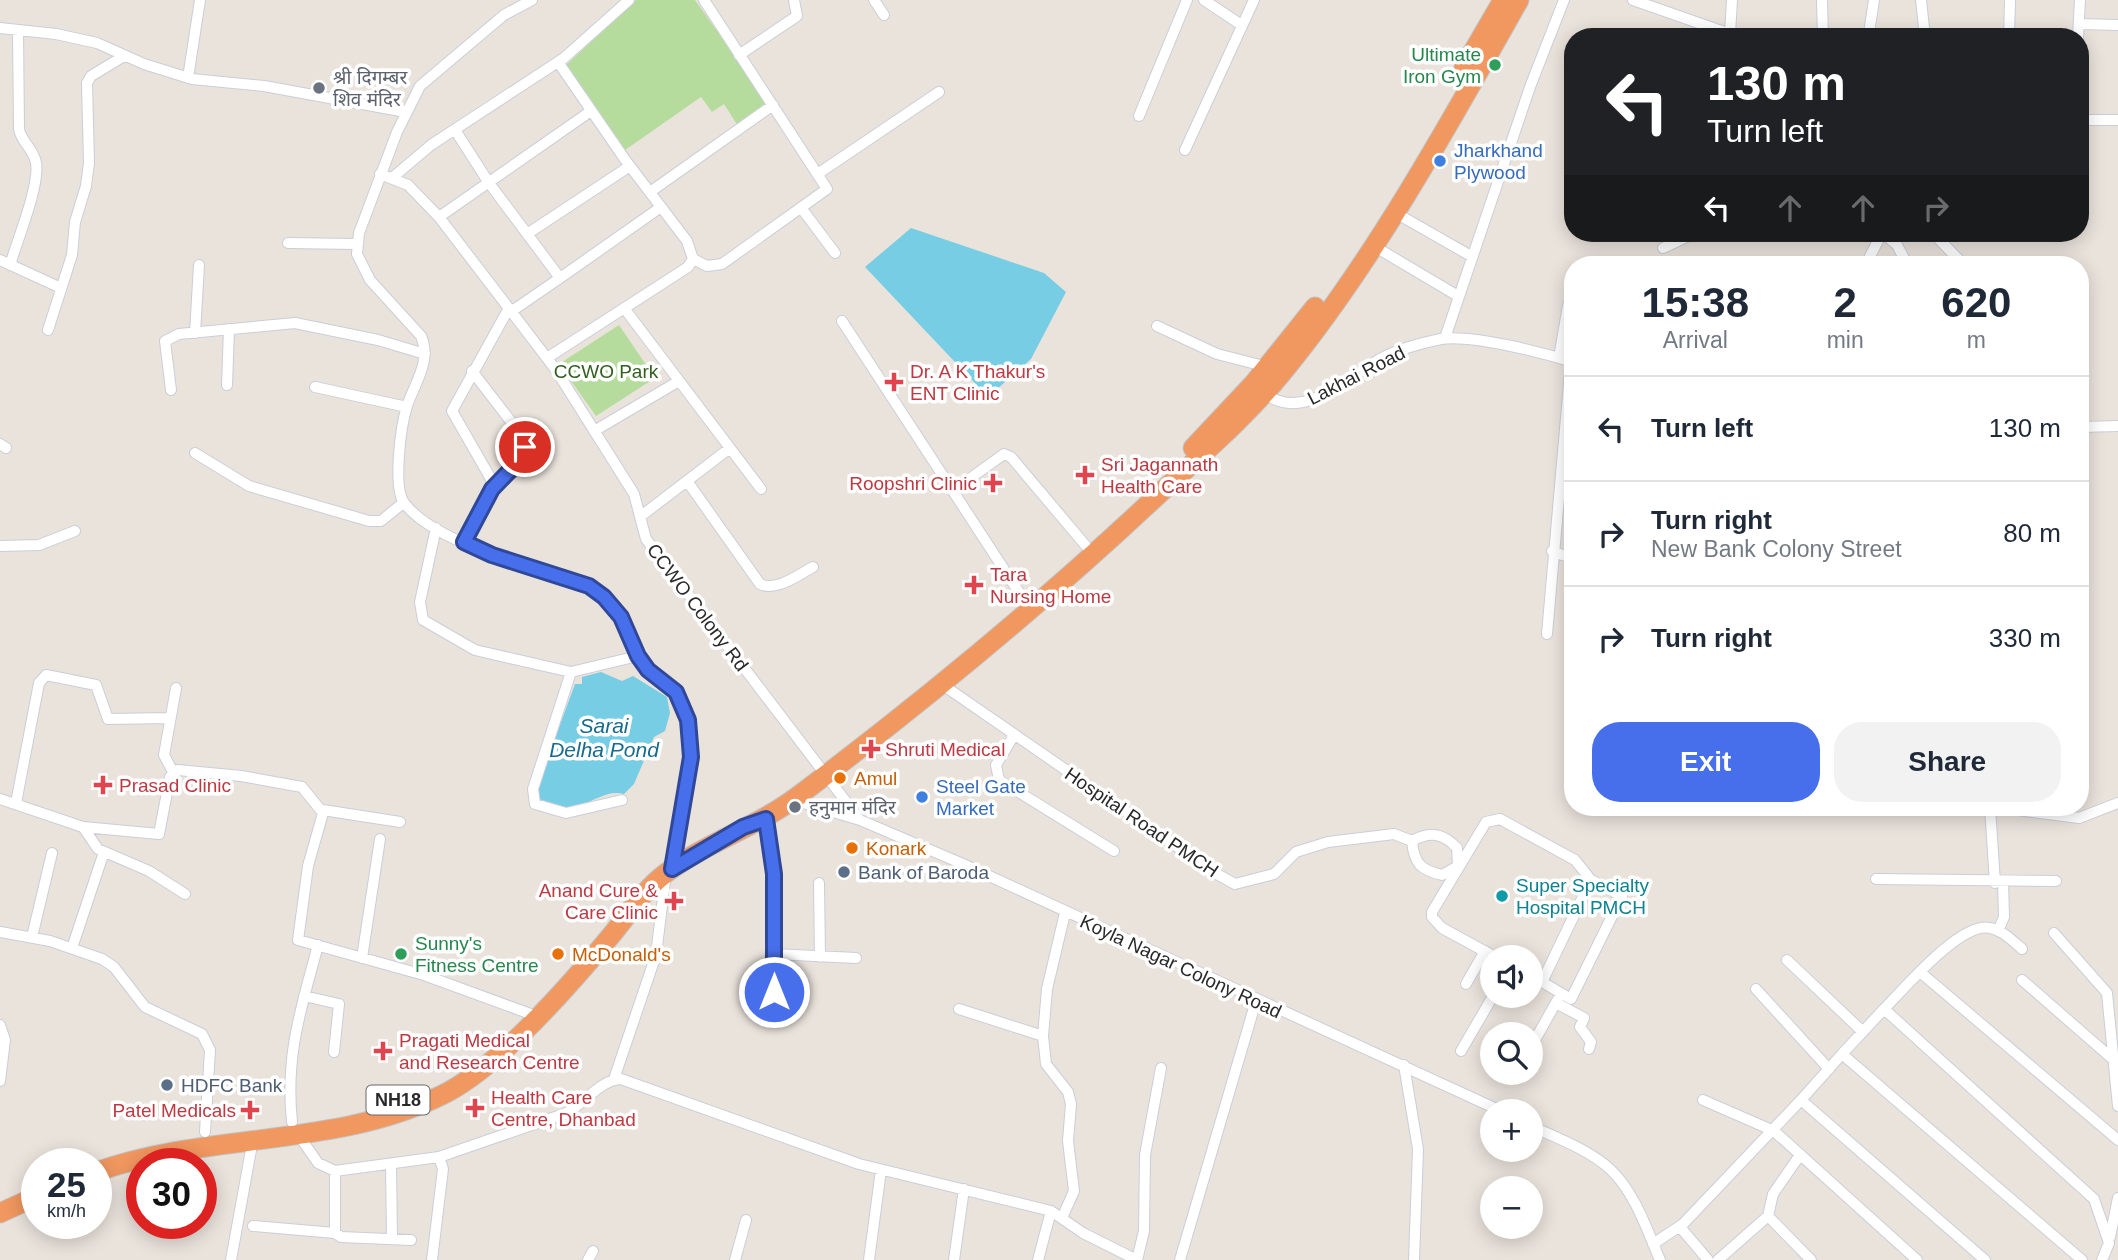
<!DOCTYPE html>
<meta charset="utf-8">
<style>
:root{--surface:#fff;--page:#f2f2f3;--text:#1f2937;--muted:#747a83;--line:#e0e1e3;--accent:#486feb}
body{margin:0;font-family:Helvetica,"Noto Sans Devanagari",sans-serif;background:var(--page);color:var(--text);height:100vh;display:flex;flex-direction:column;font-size:26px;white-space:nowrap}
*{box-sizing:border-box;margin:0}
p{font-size:23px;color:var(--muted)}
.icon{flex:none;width:38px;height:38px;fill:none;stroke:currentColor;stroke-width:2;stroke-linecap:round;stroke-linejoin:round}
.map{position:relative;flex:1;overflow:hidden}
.side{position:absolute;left:1564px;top:256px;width:525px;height:560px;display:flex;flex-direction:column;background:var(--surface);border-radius:28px;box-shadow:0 4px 18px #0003}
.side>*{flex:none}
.hud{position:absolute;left:1564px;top:28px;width:525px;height:214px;border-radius:28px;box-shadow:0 4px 18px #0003;background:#202124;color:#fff;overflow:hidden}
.fabs{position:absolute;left:1480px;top:945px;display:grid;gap:14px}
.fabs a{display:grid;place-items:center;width:63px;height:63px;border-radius:50%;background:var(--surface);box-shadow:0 4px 18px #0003;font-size:35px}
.speed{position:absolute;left:21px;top:1148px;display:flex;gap:14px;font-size:35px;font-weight:700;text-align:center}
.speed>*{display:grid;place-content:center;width:91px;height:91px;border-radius:50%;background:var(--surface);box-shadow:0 4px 18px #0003;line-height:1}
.speed small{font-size:18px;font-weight:400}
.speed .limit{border:10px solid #d22;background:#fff;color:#111}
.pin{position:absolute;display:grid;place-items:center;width:60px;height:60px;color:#fff;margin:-30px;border:4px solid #fff;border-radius:50%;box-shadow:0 2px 7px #0007}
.me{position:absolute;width:77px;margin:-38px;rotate:0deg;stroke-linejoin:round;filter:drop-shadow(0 0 5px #0008)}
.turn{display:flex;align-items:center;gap:24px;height:147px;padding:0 28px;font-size:32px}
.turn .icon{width:91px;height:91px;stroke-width:2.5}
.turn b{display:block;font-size:49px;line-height:60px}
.lanes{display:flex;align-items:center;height:66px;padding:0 28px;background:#0003;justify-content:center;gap:35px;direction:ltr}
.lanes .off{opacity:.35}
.eta{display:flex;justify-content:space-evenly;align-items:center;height:119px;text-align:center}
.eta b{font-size:42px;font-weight:800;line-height:49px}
.primary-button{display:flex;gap:14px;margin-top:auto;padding:14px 28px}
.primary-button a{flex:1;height:80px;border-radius:28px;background:var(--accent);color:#fff;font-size:28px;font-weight:800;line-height:80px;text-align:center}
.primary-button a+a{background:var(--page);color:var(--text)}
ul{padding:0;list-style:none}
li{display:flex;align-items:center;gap:21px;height:105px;padding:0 28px;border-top:2px solid var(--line)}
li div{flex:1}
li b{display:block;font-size:26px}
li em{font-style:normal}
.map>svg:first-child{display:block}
.green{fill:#b5dc9c}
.water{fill:#76cde4}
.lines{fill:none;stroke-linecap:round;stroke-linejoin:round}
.street-casing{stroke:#caced9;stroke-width:12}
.highway-casing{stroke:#c3c3c3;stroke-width:21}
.street{stroke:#fff;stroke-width:10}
.highway{stroke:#f19760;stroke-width:19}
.route-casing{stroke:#2f4899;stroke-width:18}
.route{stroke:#486feb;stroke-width:12}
.leisure-dot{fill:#2e9e5b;stroke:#fff;stroke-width:2.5}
.worship-dot{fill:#6b7280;stroke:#fff;stroke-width:2.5}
.shop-dot{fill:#3f7fe0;stroke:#fff;stroke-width:2.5}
.health-dot{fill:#e0444e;stroke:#fff;stroke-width:2.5}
.food-dot{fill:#e8710a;stroke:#fff;stroke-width:2.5}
.service-dot{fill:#5c6f8a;stroke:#fff;stroke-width:2.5}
.culture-dot{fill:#0f9aa8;stroke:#fff;stroke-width:2.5}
.labels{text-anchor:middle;stroke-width:7;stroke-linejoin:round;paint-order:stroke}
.shield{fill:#fff;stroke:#696969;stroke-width:2}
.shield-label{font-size:18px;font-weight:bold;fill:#292929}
.leisure-label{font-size:19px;fill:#27864d;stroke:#fff;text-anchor:end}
.worship-label{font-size:19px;fill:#5b616d;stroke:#fff;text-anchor:start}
.shop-label{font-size:19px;fill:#366cbe;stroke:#fff;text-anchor:start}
.park-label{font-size:19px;fill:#305f1f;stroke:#fff}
.health-label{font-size:19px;fill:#be3a42;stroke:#fff;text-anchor:start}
.street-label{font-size:19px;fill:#292929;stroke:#fff}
.food-label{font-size:19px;fill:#c56008;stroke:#fff;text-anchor:start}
.service-label{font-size:19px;fill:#4e5e75;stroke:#fff;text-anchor:start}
.culture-label{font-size:19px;fill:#0d838f;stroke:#fff;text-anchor:start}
.water-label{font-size:21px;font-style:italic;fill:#186b8e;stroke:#fff}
</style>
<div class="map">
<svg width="2118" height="1260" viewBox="0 0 2118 1260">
<rect width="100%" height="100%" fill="#eae3dc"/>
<!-- green -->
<path class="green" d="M636 0H695L768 103 738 126 724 104 712 112 701 97 625 150 565 66Z
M619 325 655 378 596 416 559 364Z"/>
<!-- water -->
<path class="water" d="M911 228 1044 273 1066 292 1031 359 988 397 865 267Z
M601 672 622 681 633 676 667 697 670 713 665 731 654 737 634 784 624 794C608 790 596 800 581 805 567 811 551 805 537 800L536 790 575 684H582V677Z"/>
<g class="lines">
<!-- street casing -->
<g class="street-casing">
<path id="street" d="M532 0 504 15 420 86 397 132 359 233 357 254 370 280 421 336C432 361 415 382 407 406 401 425 392 489 405 504 428 534 496 557 532 568 556 575 585 579 604 597 624 616 627 634 638 656 647 673 666 678 676 693 707 736 680 820 672 869
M874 0 884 15
M1204 0 1240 24
M1633 0 1730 34
M1732 0 1730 34 1734 37
M1822 0 1823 37
M1921 0 1925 37
M2079 24 2118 25
M0 28 56 34 97 43 144 64 192 79 264 86 406 112
M1862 37 1869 33 1874 0
M2009 37 2010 0
M2078 37 2080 0
M739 55 797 16 794 0
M188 78 200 0
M1139 116 1187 0
M2081 120H2118
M455 130 489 183 560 278 661 207
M1185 150 1254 0
M819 173 939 92
M380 174 408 185 439 217 556 370 634 494 646 539 860 820
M392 178 431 145 564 58 629 0
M650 192 773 105
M802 209 835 253
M1394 212 1471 256
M439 217 591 111
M1883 233 1897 245 1907 264
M1933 233 1962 263
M527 234 630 166
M288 243 356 244
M1372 245 1458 296
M1663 248 1695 233
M693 259 707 266 722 264 827 189 704 0
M0 260 61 288
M1866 264 1882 233
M10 265C17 241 40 185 36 163 34 149 21 142 19 129L18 30
M624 308 761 489
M512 311 560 278
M842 321 1024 600
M1157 326 1217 354 1268 367
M48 330 72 255 75 222 86 186 89 163 87 83 91 76 124 56
M195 333 199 265
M1445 338 1530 87 1564 0
M547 358 688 267 693 259 687 241 626 161 558 62
M1559 358 1568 305
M472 371 522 436C528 460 507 473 492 489
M227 385 229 329
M315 387 407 407
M171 390 165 341 179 334 295 323 378 340 425 354
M1262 391C1300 425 1346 379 1380 359 1399 349 1421 343 1441 339 1472 334 1543 353 1573 362
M2081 427 2118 426
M594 431 679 381
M0 444 6 448
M195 453 249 486 369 521H381L403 503
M687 481 760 584C776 592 798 575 813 567
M954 490 1004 454 1011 457 1086 546
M641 516 730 448
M436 528 420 602 423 620 475 650 571 672
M464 542 492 489 491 479 452 411 509 308
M0 546 39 545 75 531
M1552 551 1573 559
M1547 634 1571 361
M940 683 1215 873 1235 884 1274 874 1296 852 1328 842 1394 834 1412 841C1414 864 1421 870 1442 875L1458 866
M1014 735 996 765 999 780 1114 851
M173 772 164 755 176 688
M0 799 83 827 98 849 149 871 185 894
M622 800 566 813 535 804 533 789 571 672 638 656
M793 800 860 820 963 864 1501 1111
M16 803 39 683 46 675 96 685 108 719 170 718
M1990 807 1995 883
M1994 807 2079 818 2118 803
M323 810 400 822
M766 819 774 874 773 992
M83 827 159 834 170 777 178 770 241 776 302 787 323 813 308 866 298 940 424 975 536 1016
M1412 841C1430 831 1443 833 1457 848L1458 866
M1876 879 2056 881
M819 883 820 957
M1998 931 2004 917 2003 882
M0 932 50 941 102 959 114 967 145 1007 202 1034 210 1050 205 1132
M2054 933 2107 993 2118 1106
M32 937 52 853
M72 948 104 852
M774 954 856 958
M1495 957 1442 928 1432 917V912L1486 822 1500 819 1575 860 1591 880 1542 982 1531 977
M362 958 380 839
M1787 960 1863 1032
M1920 972 2118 1140
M2022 980 2115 1061
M1542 982 1571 999 1622 896 1591 880
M1466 984 1485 951
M1756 989 1829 1069
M304 996 339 1004 334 1052
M1556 1003 1584 1018 1580 1027 1591 1042 1589 1049
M959 1009 1043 1036
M1884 1009C1904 989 1961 921 1990 928 2002 930 2013 941 2022 949
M0 1025 5 1040 0 1081
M1531 1047 1558 999
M1461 1051 1493 996
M1404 1065 1418 1149 1414 1260
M1516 1075 1517 1073
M614 1079 656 955 666 873
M1703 1100 1774 1131 1917 1260
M1801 1100 1842 1054
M292 1122C285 1055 301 1009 318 945
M1531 1126C1557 1138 1590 1150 1611 1170 1635 1193 1647 1230 1660 1260
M297 1133 318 1163 335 1171 439 1157 443 1169 432 1260
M1800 1155 1773 1194 1768 1216 1811 1260
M439 1157 564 1114C584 1105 599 1080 621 1079L859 1164 1051 1211 1083 1233 1137 1260
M391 1165 392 1238
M335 1171V1233L341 1237 411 1240
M96 1188 98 1172
M1062 1218 1074 1191 1068 1141 1071 1104 1068 1092 1046 1064 1043 1036 1047 989 1065 913
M253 1226 335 1233
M1680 1227 1708 1260
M2110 1237 2118 1198
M1653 1244 1683 1224 1801 1100 1985 1260
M231 1260 253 1139
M588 1260 593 1251
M735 1260 746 1220
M869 1260 881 1170
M954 1260 964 1189
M1038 1260 1051 1211
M1137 1260 1144 1231 1145 1155 1161 1068
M1180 1260 1256 1001
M1718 1260 1768 1216
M2082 1260 1842 1054 1884 1009 2094 1199 2109 1243 2102 1260"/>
</g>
<!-- highway casing -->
<g class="highway-casing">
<path id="highway" d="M1464 67 1503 0
M1193 448 1254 383 1315 307
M96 1172C207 1132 335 1148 442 1095 496 1069 569 986 609 938 628 916 642 891 666 873 707 842 757 827 798 796 923 702 1045 601 1159 494 1201 455 1246 417 1282 373 1371 265 1450 123 1519 0
M0 1213 37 1196"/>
</g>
<!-- street -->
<use href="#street" class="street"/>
<!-- highway -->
<use href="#highway" class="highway"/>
</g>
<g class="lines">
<!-- route casing -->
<g class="route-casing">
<path id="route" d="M525 447 523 457 492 489 464 542 492 555 589 586 604 597 621 617 638 656 648 670 676 692 688 720 691 757 672 869 743 827 766 819 774 874V992"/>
</g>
<!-- route -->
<use href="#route" class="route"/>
</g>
<!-- markers -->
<g class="leisure-dot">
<circle cx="1495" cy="65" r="7"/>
<circle cx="401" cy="954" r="7"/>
</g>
<g class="worship-dot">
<circle cx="319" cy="88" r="7"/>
<circle cx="795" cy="807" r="7"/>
</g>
<g class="shop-dot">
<circle cx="1440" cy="161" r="7"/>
<circle cx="922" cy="797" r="7"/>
</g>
<g class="health-dot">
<path d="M890.5 371.5h7v7h7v7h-7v7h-7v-7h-7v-7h7z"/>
<path d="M1081.5 464.5h7v7h7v7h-7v7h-7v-7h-7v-7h7z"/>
<path d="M989.5 472.5h7v7h7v7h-7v7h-7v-7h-7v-7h7z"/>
<path d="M970.5 574.5h7v7h7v7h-7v7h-7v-7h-7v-7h7z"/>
<path d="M867.5 738.5h7v7h7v7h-7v7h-7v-7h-7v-7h7z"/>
<path d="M99.5 774.5h7v7h7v7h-7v7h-7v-7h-7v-7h7z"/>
<path d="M670.5 890.5h7v7h7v7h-7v7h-7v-7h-7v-7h7z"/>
<path d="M379.5 1040.5h7v7h7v7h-7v7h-7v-7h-7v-7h7z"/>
<path d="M471.5 1097.5h7v7h7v7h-7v7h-7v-7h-7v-7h7z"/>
<path d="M246.5 1099.5h7v7h7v7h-7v7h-7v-7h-7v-7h7z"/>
</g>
<g class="food-dot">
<circle cx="840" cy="778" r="7"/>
<circle cx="852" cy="848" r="7"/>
<circle cx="558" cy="954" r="7"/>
</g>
<g class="service-dot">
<circle cx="844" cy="872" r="7"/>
<circle cx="167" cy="1085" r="7"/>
</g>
<circle class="culture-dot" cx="1502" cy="896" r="7"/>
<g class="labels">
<!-- shield labels -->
<rect class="shield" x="366.5" y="1085.5" width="63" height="29" rx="5"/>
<g class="shield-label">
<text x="398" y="1106">NH18</text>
</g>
<!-- leisure labels -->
<g class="leisure-label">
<text x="1481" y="61">Ultimate<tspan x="1481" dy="22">Iron Gym</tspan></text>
<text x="415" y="950" text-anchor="start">Sunny's<tspan x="415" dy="22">Fitness Centre</tspan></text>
</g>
<!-- worship labels -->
<g class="worship-label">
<text x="333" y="84">श्री दिगम्बर<tspan x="333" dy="22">शिव मंदिर</tspan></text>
<text x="809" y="814">हनुमान मंदिर</text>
</g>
<!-- shop labels -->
<g class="shop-label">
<text x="1454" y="157">Jharkhand<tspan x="1454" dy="22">Plywood</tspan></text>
<text x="936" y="793">Steel Gate<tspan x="936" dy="22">Market</tspan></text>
</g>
<!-- park labels -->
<g class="park-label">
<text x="606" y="378">CCWO Park</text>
</g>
<!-- health labels -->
<g class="health-label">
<text x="910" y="378">Dr. A K Thakur's<tspan x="910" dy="22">ENT Clinic</tspan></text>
<text x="1101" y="471">Sri Jagannath<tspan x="1101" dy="22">Health Care</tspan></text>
<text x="977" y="490" text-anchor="end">Roopshri Clinic</text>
<text x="990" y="581">Tara<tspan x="990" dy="22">Nursing Home</tspan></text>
<text x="885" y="756">Shruti Medical</text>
<text x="119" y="792">Prasad Clinic</text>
<text x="658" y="897" text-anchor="end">Anand Cure &amp;<tspan x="658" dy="22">Care Clinic</tspan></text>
<text x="399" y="1047">Pragati Medical<tspan x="399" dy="22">and Research Centre</tspan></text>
<text x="491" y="1104">Health Care<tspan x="491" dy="22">Centre, Dhanbad</tspan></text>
<text x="236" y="1117" text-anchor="end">Patel Medicals</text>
</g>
<!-- street labels -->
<g class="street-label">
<text transform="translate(1356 375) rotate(-27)" y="7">Lakhai Road</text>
<text transform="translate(698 607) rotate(53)" y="7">CCWO Colony Rd</text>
<text transform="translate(1142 822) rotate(34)" y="7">Hospital Road PMCH</text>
<text transform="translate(1181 966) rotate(25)" y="7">Koyla Nagar Colony Road</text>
</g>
<!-- food labels -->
<g class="food-label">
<text x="854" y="785">Amul</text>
<text x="866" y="855">Konark</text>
<text x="572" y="961">McDonald's</text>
</g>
<!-- service labels -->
<g class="service-label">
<text x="858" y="879">Bank of Baroda</text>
<text x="181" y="1092">HDFC Bank</text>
</g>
<!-- culture labels -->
<g class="culture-label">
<text x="1516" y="892">Super Specialty<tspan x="1516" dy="22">Hospital PMCH</tspan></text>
</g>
<!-- water labels -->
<g class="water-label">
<text x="604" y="733">Sarai<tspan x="604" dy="24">Delha Pond</tspan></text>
</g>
</g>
</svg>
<div class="fabs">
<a><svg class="icon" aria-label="sound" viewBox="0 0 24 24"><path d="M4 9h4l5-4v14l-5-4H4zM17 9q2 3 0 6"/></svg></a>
<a><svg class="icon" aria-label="search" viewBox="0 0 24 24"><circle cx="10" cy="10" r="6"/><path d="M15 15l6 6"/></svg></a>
<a>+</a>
<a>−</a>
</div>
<div class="speed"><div>25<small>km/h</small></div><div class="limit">30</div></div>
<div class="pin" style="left:525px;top:447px;background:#d93025"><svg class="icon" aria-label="arrive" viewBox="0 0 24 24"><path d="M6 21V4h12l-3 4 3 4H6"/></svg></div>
<svg class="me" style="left:774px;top:992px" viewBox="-20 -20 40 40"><circle r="17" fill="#486feb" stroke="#fff" stroke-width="3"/><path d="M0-11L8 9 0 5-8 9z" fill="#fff"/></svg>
<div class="hud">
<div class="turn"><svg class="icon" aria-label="left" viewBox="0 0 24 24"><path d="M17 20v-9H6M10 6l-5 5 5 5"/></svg><div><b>130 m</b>Turn left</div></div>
<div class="lanes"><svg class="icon" aria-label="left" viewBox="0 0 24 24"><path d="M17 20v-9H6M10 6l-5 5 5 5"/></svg><svg class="icon off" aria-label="ahead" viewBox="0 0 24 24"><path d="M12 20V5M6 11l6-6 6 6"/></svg><svg class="icon off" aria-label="ahead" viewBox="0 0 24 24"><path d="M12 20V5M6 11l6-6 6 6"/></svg><svg class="icon off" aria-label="right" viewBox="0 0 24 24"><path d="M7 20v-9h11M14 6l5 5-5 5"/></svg></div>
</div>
<section class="side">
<div class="eta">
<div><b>15:38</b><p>Arrival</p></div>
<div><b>2</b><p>min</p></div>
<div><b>620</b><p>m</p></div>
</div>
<ul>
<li><svg class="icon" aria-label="left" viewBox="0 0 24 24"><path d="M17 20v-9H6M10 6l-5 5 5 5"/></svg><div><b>Turn left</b></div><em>130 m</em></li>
<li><svg class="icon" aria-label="right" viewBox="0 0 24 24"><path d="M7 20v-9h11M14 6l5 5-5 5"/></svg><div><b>Turn right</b><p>New Bank Colony Street</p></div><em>80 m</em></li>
<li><svg class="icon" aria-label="right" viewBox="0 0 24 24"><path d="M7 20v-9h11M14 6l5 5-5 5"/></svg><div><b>Turn right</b></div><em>330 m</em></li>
</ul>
<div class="primary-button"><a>Exit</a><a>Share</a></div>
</section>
</div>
